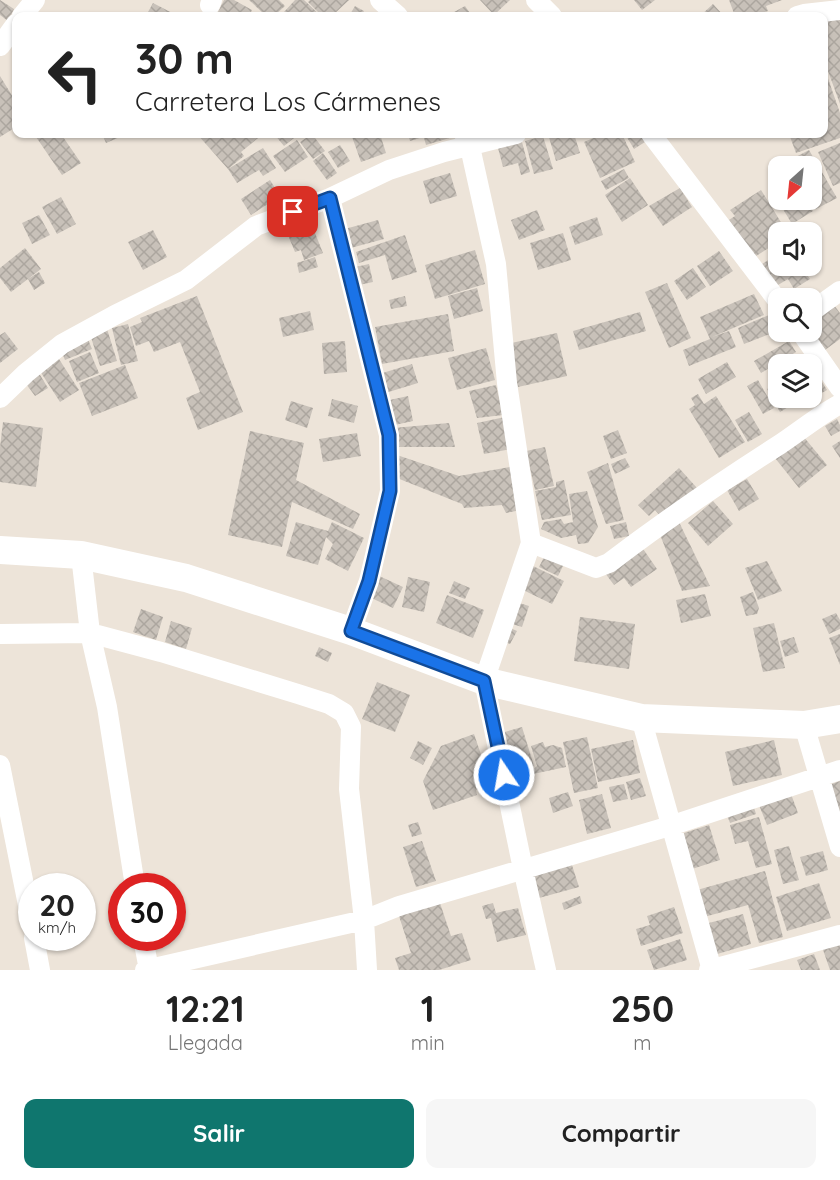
<!DOCTYPE html>
<html lang="es">
<meta charset="utf-8">
<style>
:root{--surface:#fff;--page:#f6f6f6;--text:#222;--muted:#767676;--accent:#0f766e}
body{margin:0;font-family:Quicksand,sans-serif;background:var(--page);color:var(--text);height:100vh;display:flex;flex-direction:column;font-size:22px;white-space:nowrap}
*{box-sizing:border-box;margin:0}
p{font-size:20px;color:var(--muted)}
.icon{flex:none;width:33px;height:33px;fill:none;stroke:currentColor;stroke-width:2;stroke-linecap:round;stroke-linejoin:round}
.map{position:relative;height:970px;overflow:hidden}
.sheet{display:flex;flex-direction:column;background:var(--surface);flex:1}
.sheet>*{flex:none}
.top-card{position:absolute;left:12px;top:12px;width:816px;height:126px;border-radius:12px;box-shadow:0 2px 4px #0004;background:#fff;color:var(--text);overflow:hidden}
.needle{width:39px;rotate:207deg}
.tools{position:absolute;left:768px;top:156px;display:grid;gap:12px}
.tools a{display:grid;place-items:center;width:54px;height:54px;border-radius:12px;background:var(--surface);box-shadow:0 2px 4px #0004;font-size:30px}
.speed{position:absolute;left:18px;top:873px;display:flex;gap:12px;font-size:30px;font-weight:700;text-align:center}
.speed>*{display:grid;place-content:center;width:78px;height:78px;border-radius:50%;background:var(--surface);box-shadow:0 2px 4px #0004;line-height:1}
.speed small{font-size:15px;font-weight:400}
.speed .limit{border:9px solid #d22;background:#fff;color:#111}
.pin{position:absolute;display:grid;place-items:center;width:51px;height:51px;color:#fff;margin:-26px;border-radius:12px;box-shadow:0 3px 9px #0006}
.me{position:absolute;width:66px;margin:-33px;rotate:348deg;stroke-linejoin:round;filter:drop-shadow(0 0 4px #0008)}
.turn{display:flex;align-items:center;gap:21px;height:126px;padding:0 24px;font-size:27px}
.turn .icon{width:78px;height:78px;stroke-width:2.5}
.turn b{display:block;font-size:42px;line-height:51px}
.eta{display:flex;justify-content:space-evenly;align-items:center;height:102px;text-align:center}
.eta b{font-size:36px;font-weight:800;line-height:42px}
.button{display:flex;gap:12px;margin-top:auto;padding:12px 24px}
.button a{flex:1;height:69px;border-radius:12px;background:var(--accent);color:#fff;font-size:24px;font-weight:800;line-height:69px;text-align:center}
.button a+a{background:var(--page);color:var(--text)}
.map>svg:first-child{display:block}
.building{fill:url(#building-cross-hatch)}
.lines{fill:none;stroke-linecap:round;stroke-linejoin:round}
.minor{stroke:#fff;stroke-width:20}
.secondary{stroke:#fff;stroke-width:28}
.route-casing{stroke:#114b97;stroke-width:15}
.route{stroke:#1a73e8;stroke-width:10}
</style>
<div class="map">
<svg width="840" height="970" viewBox="0 0 840 970">
<defs>
<pattern id="building-cross-hatch" width="8" height="8" patternUnits="userSpaceOnUse" patternTransform="scale(1.5)"><rect width="8" height="8" fill="#c8c1b9"/><path d="M0 0l8 8M0 8l8-8" fill="none" stroke="#aca69f"/></pattern>
</defs>
<rect width="100%" height="100%" fill="#ede4d9"/>
<!-- building -->
<path class="building" d="M0 0 14 9 8 21 0 15Z
M224 0H234L252 10 249 16H216Z
M249 0H279L285 6 274 16H266Z
M295 0H304L321 16H289L284 12Z
M310 0H349L332 16H322L308 2Z
M480 0H510L494 15Z
M634 0H655L642 10Z
M729 0H782L766 6 768 11 753 16H735Z
M153 3 178 16H157L148 12Z
M713 4 724 16H700Z
M355 6 364 11 361 16H349Z
M465 6 472 16H447Z
M840 14V104L824 60V20Z
M824 67 840 113V138L796 153 789 134H824Z
M0 76 16 102V112L12 116 16 127 0 137Z
M34 134H61L81 163 62 175Z
M102 134H127L106 143Z
M197 134H225L227 135 229 134H263L241 152 244 156 228 169Z
M274 134H299L284 146Z
M312 134 325 151 313 159 300 142Z
M351 134H380L386 153 361 162Z
M408 134H421L423 137 410 141Z
M423 134H452L453 137 426 145Z
M548 134H574L580 153 556 161Z
M603 134H622L635 162 600 178 584 142Z
M625 134H640L645 142 634 149Z
M543 136 553 169 534 174 525 141Z
M297 140 308 157 285 172 273 156Z
M522 142 530 172 521 175 518 163 503 167 498 148Z
M840 143V183L833 186 818 152Z
M340 145 350 161 338 168 328 152Z
M263 148 276 168 263 176 259 170 237 183 228 169Z
M809 150 837 198 816 209 811 200 812 166H792L788 161Z
M323 153 337 173 327 180 313 161Z
M624 169 629 178 606 190 601 181Z
M450 173 457 196 430 204 423 181Z
M630 178 648 205 622 222 605 195Z
M270 180 280 196 251 215 241 199Z
M778 187V200H806L813 211 792 224 772 191Z
M680 188 692 207 663 226 649 206Z
M761 190 787 232H778V242L753 258 729 220 735 216 730 210Z
M61 197 76 224 57 234 42 207Z
M537 210 545 230 519 240 511 220Z
M307 213 323 253 304 260 301 250 295 252 283 223Z
M39 215 50 235 32 244 22 223Z
M597 217 603 235 575 245 569 227Z
M378 220 384 239 347 249 341 230Z
M153 230 167 257 143 270 128 242Z
M563 233 571 260 538 270 530 243Z
M405 235 417 272 392 280 385 255 359 263 356 252Z
M25 248 41 269 11 292 0 278V268Z
M475 250 485 284 435 299 425 265Z
M719 251 733 271 710 286 697 266Z
M778 254V266H801L810 279 794 289 788 279 773 288 759 266Z
M315 257 318 267 299 273 297 263Z
M369 264 373 282 354 286 351 268Z
M693 268 706 287 687 300 674 281Z
M39 272 45 283 34 290 28 279Z
M667 283 691 338 669 348 645 292Z
M477 288 483 311 454 319 448 296Z
M754 294 764 315 712 337 729 331 736 347 689 366 683 350 710 339 700 317Z
M197 296 243 412 198 430 186 398 200 392 180 342 154 352 149 341 136 346 130 327 142 322 140 318Z
M405 296 407 306 391 309 389 300Z
M830 300 840 313V339L825 350 812 332V314Z
M310 311 314 330 283 337 279 318Z
M640 312 646 331 579 350 573 331Z
M448 314 454 351 382 364 375 327Z
M769 315 775 332 744 344 738 328Z
M128 324 138 361 121 365 112 328Z
M107 329 117 361 100 366 90 334Z
M5 332 18 349 0 363V335Z
M557 333 567 376 518 387 507 344Z
M87 337 92 349 65 360 60 348Z
M345 341 347 372 324 374 322 343Z
M789 341 796 352 761 373 754 361Z
M486 348 495 380 457 390 448 358Z
M90 352 99 373 77 382 69 361Z
M57 356 79 390 60 402 38 368Z
M727 362 736 377 706 394 698 379Z
M412 364 418 383 382 394 376 375Z
M125 365 138 398 92 416 79 383Z
M37 370 48 388 35 396 24 381Z
M817 374 827 390 820 394 817 388 812 391V377Z
M758 380 774 408 763 414 747 386Z
M778 383V398H792L795 403 780 412 767 389Z
M496 385 503 415 477 418 469 391Z
M698 394 704 404 716 396 745 442 719 458 689 409 695 405 691 398Z
M408 396 413 421 390 426 385 401Z
M332 399 358 406 354 423 328 416Z
M291 401 313 408 307 428 285 420Z
M749 412 762 434 748 442 735 420Z
M505 417 512 449 484 454 477 423Z
M837 419 840 425V431L831 436 825 426Z
M3 422 43 428 36 487 0 482V447Z
M449 423 455 447H397L393 428Z
M618 430 627 453 611 459 603 436Z
M250 431 304 443 296 480 360 514 353 529 292 502 282 547 228 535Z
M357 433 361 456 323 462 319 439Z
M803 436 827 465 799 488 775 458Z
M840 441V458L832 446Z
M545 447 554 486 535 490 526 451Z
M394 454 459 476 515 466 521 510 506 513 502 505 464 508 462 504 392 476Z
M625 458 630 467 615 474 611 464Z
M608 463 624 520 606 524 587 472Z
M679 468 697 488 662 518 655 510 649 516 638 505Z
M747 479 759 499 739 511 727 490Z
M564 480 571 515 542 520 535 491 556 487V482Z
M587 491 598 527 588 543 578 544 576 535 561 538 541 529 544 522 561 519 564 524 573 522 569 494Z
M713 501 733 524 708 546 688 523Z
M296 522 328 531 332 522 364 538 348 571 325 559 333 544 326 537 318 565 286 556Z
M626 522 629 536 614 539 610 526Z
M679 522 710 586 682 591 659 532Z
M639 543 657 569 631 587 624 578 614 585 602 569Z
M545 555 564 564 558 576 539 567Z
M767 561 782 591 758 600 745 568Z
M533 566 564 581 552 604 521 589Z
M377 575 403 587 393 608 367 596Z
M408 577 430 582 424 612 402 607Z
M454 581 470 588 465 599 449 593Z
M753 592 759 608 757 614 746 616 740 597Z
M705 594 711 616 681 623 676 600Z
M447 595 484 610 473 638 436 623Z
M516 602 529 606 522 627 509 623Z
M141 609 163 617 156 640 133 632Z
M836 613 840 620V629L829 634 822 619Z
M580 617 635 624 629 669 574 661Z
M171 621 192 628 186 649 165 642Z
M774 623 785 668 763 672 753 628Z
M506 626 517 631 510 644 500 640Z
M840 634V665L829 638Z
M794 637 799 652 785 657 780 641Z
M319 647 332 653 328 662 315 656Z
M377 682 410 695 395 732 362 719Z
M522 727 534 766 510 773 498 734Z
M474 734 489 778 482 781 484 787 476 790 477 795 433 810 423 781 441 746Z
M587 737 598 788 574 793 563 742Z
M633 740 640 773 598 782 591 749Z
M774 740 782 775 733 786 725 752Z
M418 741 432 748 423 765 410 758Z
M543 742 545 747 553 745 562 748 566 767 533 774 532 770 537 766 531 746Z
M640 778 646 796 631 800 626 782Z
M840 781V823L826 786Z
M624 784 628 799 613 802 609 787Z
M568 792 573 806 553 813 549 798Z
M602 794 611 828 587 834 579 800Z
M791 794 798 813 767 825 757 800Z
M752 801 756 814 730 823 725 810Z
M759 817 772 864 756 868 748 841 735 844 730 825Z
M418 822 422 834 412 837 408 825Z
M709 825 720 860 692 869 681 834Z
M422 841 436 881 416 887 403 847Z
M789 846 799 880 783 884 774 850Z
M823 851 828 870 806 876 800 857Z
M571 862 579 887 539 898 531 873Z
M765 871 783 937 759 943 748 905 704 917 697 890Z
M819 883 831 918 787 931 776 897Z
M580 896 582 903 564 910 562 903Z
M439 900 451 936 462 933 471 960 439 970H399L395 958 411 953 398 913Z
M493 903 496 913 518 908 526 935 497 942 491 918 486 919 482 906Z
M674 907 683 933 641 946 636 929 650 925 647 916Z
M743 914 751 944 714 955 705 924Z
M680 939 687 960 654 970 647 950Z
M840 942V970H830L822 947Z
M814 954 820 970H801L797 960Z"/>
<g class="lines">
<!-- minor -->
<path class="minor" d="M380 0 398 16
M536 0 552 16
M210 5 212 0
M22 16 35 0
M797 16 804 14 840 10
M0 46 16 24
M464 134 470 147 496 264 507 383 531 543 484 681 523 869 546 970
M651 134 778 301
M330 198 389 435 390 491 369 581 351 631
M812 311 840 291
M801 332 840 388
M0 398 26 373 62 344 115 315 186 280 256 226 330 198 389 170 444 152 516 134
M531 543 596 568 609 563C664 521 721 482 779 445 800 431 818 416 840 404
M81 555 90 633 107 707 135 886
M0 634 90 633 161 652 298 694 329 704 344 713 351 727 349 789 364 920 367 970
M641 718 712 970
M804 725 840 847
M0 765 32 925
M34 938 40 970
M143 938 149 970
M145 970 364 920 399 906 670 826 840 770
M709 970 840 935"/>
<!-- secondary -->
<path class="secondary" d="M0 550 81 555 186 578 351 631 484 681 641 718 804 725 840 719"/>
</g>
<g class="lines">
<!-- route casing -->
<g class="route-casing">
<path id="route" d="M293 212 330 198 389 435 390 491 369 581 351 631 484 681 504 775"/>
</g>
<!-- route -->
<use href="#route" class="route"/>
</g>
</svg>
<div class="tools">
<a><svg class="needle" viewBox="-14 -14 28 28"><path d="M0-13l5 13h-10z" fill="#e53935"/><path d="M0 13l5-13h-10z" fill="#767676"/></svg></a>
<a><svg class="icon" aria-label="sound" viewBox="0 0 24 24"><path d="M4 9h4l5-4v14l-5-4H4zM17 9q2 3 0 6"/></svg></a>
<a><svg class="icon" aria-label="search" viewBox="0 0 24 24"><circle cx="10" cy="10" r="6"/><path d="M15 15l6 6"/></svg></a>
<a><svg class="icon" aria-label="layers" viewBox="0 0 24 24"><path d="M12 4l9 5-9 5-9-5zM3 14l9 5 9-5"/></svg></a>
</div>
<div class="speed"><div>20<small>km/h</small></div><div class="limit">30</div></div>
<div class="pin" style="left:293px;top:212px;background:#d93025"><svg class="icon" aria-label="arrive" viewBox="0 0 24 24"><path d="M6 21V4h12l-3 4 3 4H6"/></svg></div>
<svg class="me" style="left:504px;top:775px" viewBox="-20 -20 40 40"><circle r="17" fill="#1a73e8" stroke="#fff" stroke-width="3"/><path d="M0-11L8 9 0 5-8 9z" fill="#fff"/></svg>
<div class="top-card">
<div class="turn"><svg class="icon" aria-label="left" viewBox="0 0 24 24"><path d="M17 20v-9H6M10 6l-5 5 5 5"/></svg><div><b>30 m</b>Carretera Los Cármenes</div></div>
</div>
</div>
<section class="sheet">
<div class="eta">
<div><b>12:21</b><p>Llegada</p></div>
<div><b>1</b><p>min</p></div>
<div><b>250</b><p>m</p></div>
</div>
<div class="button"><a>Salir</a><a>Compartir</a></div>
</section>
